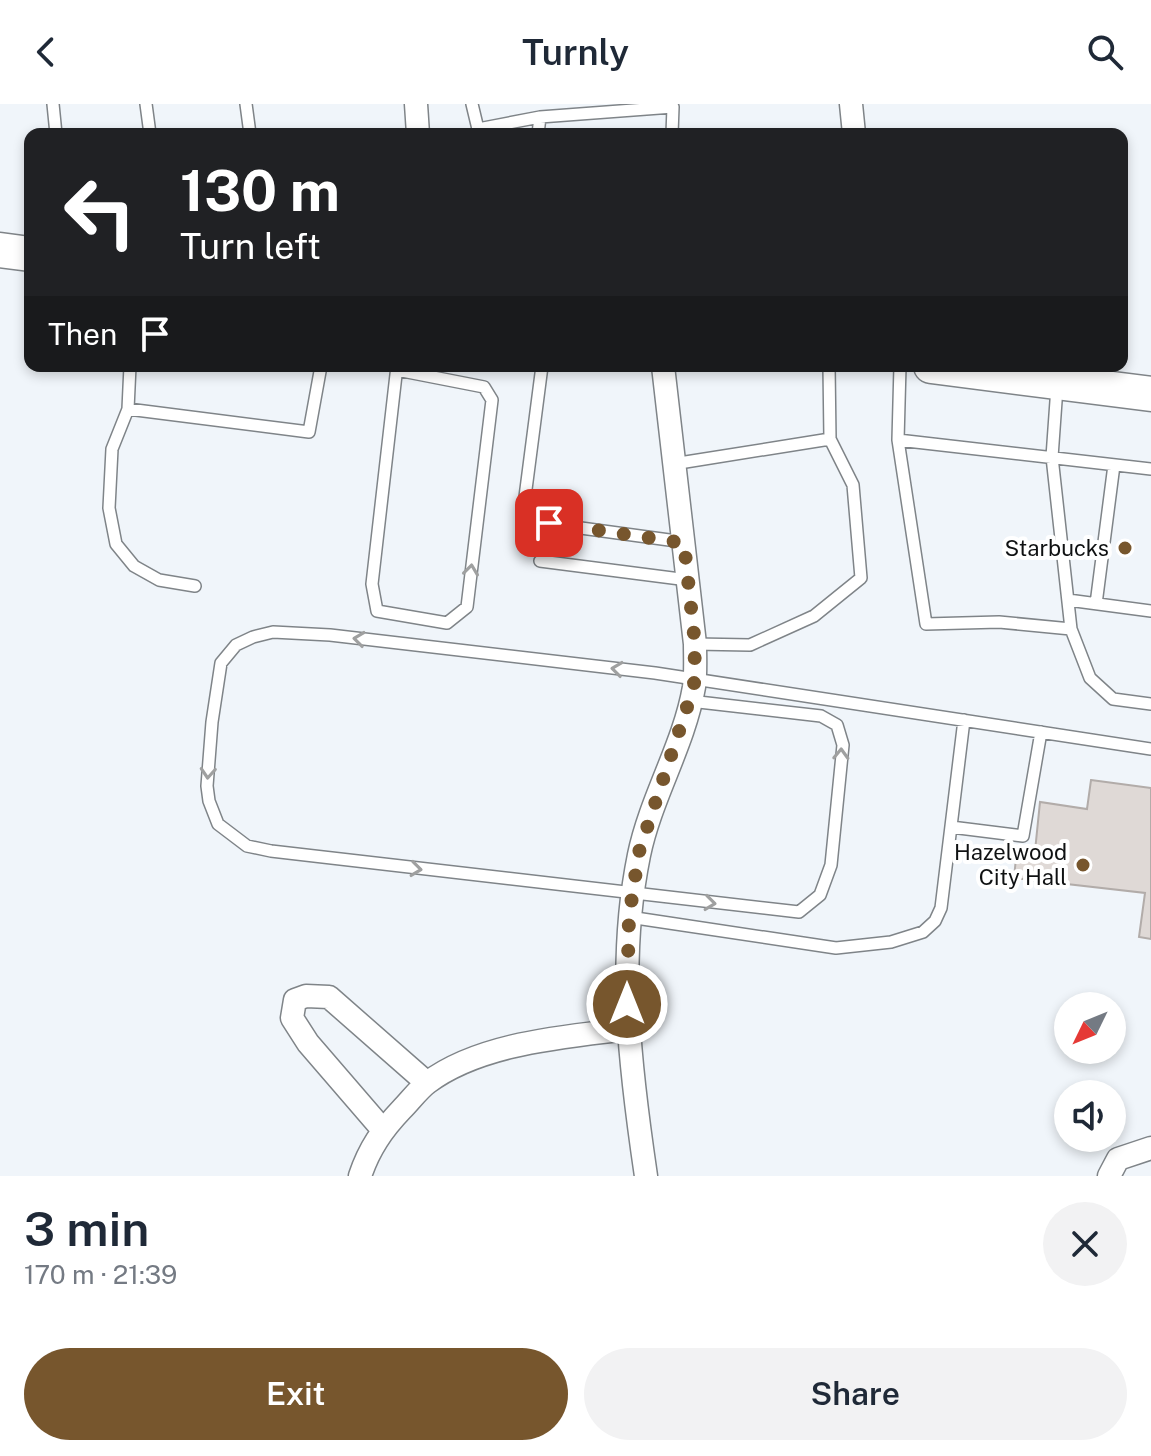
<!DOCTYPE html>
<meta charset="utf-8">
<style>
:root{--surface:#fff;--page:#f2f2f3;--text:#1f2937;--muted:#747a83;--accent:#77562d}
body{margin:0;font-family:"Public Sans",sans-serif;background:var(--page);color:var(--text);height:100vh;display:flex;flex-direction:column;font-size:30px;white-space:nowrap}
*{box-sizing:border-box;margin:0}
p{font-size:26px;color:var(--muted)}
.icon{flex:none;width:44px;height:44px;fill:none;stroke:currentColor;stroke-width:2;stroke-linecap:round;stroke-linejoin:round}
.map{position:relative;height:1072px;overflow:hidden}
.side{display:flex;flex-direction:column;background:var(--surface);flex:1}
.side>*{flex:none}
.hud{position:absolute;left:24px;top:24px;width:1104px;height:244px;border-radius:16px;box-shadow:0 4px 12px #0003;background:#202124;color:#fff;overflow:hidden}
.needle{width:52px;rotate:227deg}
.buttons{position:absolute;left:1054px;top:888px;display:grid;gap:16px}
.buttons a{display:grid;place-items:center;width:72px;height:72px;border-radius:50%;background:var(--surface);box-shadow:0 4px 12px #0003;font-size:40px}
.pin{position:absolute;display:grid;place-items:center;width:68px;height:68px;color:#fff;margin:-34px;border-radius:16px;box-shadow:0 4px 12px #0006}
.me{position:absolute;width:88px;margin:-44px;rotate:0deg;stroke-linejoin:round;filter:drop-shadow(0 0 6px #0008)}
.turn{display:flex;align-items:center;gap:28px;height:168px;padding:0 24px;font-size:36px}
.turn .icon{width:104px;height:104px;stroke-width:2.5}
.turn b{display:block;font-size:56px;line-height:68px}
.then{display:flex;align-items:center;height:76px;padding:0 24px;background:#0003;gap:16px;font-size:30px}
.round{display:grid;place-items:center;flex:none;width:84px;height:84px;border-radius:42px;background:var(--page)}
.overview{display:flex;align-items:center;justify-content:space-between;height:136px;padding:0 24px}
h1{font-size:48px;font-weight:600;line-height:60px}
.primary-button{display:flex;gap:16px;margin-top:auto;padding:16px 24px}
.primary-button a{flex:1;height:92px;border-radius:48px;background:var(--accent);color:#fff;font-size:32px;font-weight:600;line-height:92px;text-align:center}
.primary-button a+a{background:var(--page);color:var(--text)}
header{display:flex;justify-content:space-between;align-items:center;height:104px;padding:0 24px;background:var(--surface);font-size:36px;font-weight:600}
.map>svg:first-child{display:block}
.building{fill:#dfd9d6;stroke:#b2aca9;stroke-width:2}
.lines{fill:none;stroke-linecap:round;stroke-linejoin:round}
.service-casing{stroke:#7f8488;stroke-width:14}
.minor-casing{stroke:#7f8488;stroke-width:25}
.primary-casing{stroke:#7f8488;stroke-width:37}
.service{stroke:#fff;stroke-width:11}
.minor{stroke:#fff;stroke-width:22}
.primary{stroke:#fff;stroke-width:34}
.oneway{stroke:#9fa0a0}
.route{stroke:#77562d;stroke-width:14;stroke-dasharray:0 25.2}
.poi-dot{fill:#77562d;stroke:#fff;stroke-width:3}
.labels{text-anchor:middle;stroke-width:8;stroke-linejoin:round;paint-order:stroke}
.poi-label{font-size:22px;fill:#0f1112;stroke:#fff;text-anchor:end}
</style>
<header><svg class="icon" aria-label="back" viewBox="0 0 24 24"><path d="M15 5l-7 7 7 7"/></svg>Turnly<svg class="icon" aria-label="search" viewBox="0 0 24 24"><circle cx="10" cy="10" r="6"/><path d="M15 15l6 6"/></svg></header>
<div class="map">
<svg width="1151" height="1072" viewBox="0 0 1151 1072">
<rect width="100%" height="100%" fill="#f0f5fa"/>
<!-- building -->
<path class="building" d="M1091 676 1151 684V835L1139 833 1145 789 1014 774 1017 744 1035 747 1040 698 1087 705Z"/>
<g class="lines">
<!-- service casing -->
<g class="service-casing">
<path id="service" d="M53 0 56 30
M146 0 150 30
M246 0 250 30
M472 0 478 25
M479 30 478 25 540 13 673 3 672 30
M538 30 540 13
M130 262 128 305 309 328 321 262
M542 262 522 416 684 438
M900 262 898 336 1151 365
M397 266 484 283 492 296 467 503 447 519 377 507 372 480 397 262
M1057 283 1052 353 1071 525
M128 305 112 345 109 404 116 440 134 462 159 476 195 482
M898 336 926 520 999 518 1071 525 1090 574 1113 595 1151 600
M673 360 830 335
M540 457 688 476
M1068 496 1151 507
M1096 500 1114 361
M695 540 750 541 814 512 861 474 853 381 830 335 829 262
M690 597 821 612 837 621 843 641 831 761 820 791 799 808 271 747 247 742 218 720 209 697 207 682 212 618 221 559 236 541 253 533 273 528 330 531 655 569 1151 645
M951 723 1023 732 1041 628
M629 813 836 844 891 838 923 828 935 817 941 804 964 616"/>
</g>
<!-- minor casing -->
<g class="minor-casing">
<path id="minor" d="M416 0 418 30
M851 0 854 30
M383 1026 308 939 292 914 295 896 306 892 329 893 427 979
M360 1072C369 1045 382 1026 402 1005 410 997 418 986 427 979 480 939 564 933 627 925
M646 1072C630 964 617 859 639 751 651 693 684 641 694 583 696 569 695 554 695 540L663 262
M1109 1072 1118 1055 1151 1044"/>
</g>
<!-- primary casing -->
<g class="primary-casing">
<path id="primary" d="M0 146 30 150
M931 262 1151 290"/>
</g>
<!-- service -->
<use href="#service" class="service"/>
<!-- minor -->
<use href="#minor" class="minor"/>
<!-- primary -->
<use href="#primary" class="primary"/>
</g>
<!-- one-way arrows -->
<defs><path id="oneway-chevron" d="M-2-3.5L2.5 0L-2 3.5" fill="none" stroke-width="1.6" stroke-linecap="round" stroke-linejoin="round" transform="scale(2)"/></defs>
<g class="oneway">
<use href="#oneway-chevron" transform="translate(471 466) rotate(-83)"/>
<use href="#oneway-chevron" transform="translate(359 535) rotate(-173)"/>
<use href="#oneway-chevron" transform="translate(617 565) rotate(-173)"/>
<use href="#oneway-chevron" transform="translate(841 650) rotate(-88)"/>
<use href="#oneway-chevron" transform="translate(208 669) rotate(94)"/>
<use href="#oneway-chevron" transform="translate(416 765) rotate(7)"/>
<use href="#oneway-chevron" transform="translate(710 799) rotate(7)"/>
</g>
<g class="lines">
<!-- route -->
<path class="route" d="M549 419 684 439 695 540 694 582 639 748 629 813 627 900"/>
</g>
<!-- markers -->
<g class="poi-dot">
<circle cx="1125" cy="444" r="8"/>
<circle cx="1083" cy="761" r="8"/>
</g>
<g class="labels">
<!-- poi labels -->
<g class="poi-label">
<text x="1109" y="452">Starbucks</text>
<text x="1067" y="756">Hazelwood<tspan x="1067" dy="25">City Hall</tspan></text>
</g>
</g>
</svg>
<div class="buttons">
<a><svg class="needle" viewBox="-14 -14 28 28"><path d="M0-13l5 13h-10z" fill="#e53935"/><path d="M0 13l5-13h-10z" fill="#747a83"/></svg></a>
<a><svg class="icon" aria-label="sound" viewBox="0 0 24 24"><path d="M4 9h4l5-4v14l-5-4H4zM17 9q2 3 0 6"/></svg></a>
</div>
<div class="pin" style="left:549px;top:419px;background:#d93025"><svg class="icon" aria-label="arrive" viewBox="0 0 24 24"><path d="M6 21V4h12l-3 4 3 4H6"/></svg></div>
<svg class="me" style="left:627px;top:900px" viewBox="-20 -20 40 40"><circle r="17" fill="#77562d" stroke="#fff" stroke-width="3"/><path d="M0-11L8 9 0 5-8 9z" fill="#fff"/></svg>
<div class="hud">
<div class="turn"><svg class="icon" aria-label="left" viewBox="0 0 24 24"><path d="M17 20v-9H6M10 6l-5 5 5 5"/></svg><div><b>130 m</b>Turn left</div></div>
<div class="then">Then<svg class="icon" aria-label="arrive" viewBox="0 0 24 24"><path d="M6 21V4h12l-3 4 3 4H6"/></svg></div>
</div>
</div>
<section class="side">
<div class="overview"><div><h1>3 min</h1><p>170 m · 21:39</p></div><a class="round"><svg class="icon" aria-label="close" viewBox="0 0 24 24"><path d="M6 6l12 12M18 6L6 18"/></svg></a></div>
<div class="primary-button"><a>Exit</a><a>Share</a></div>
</section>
